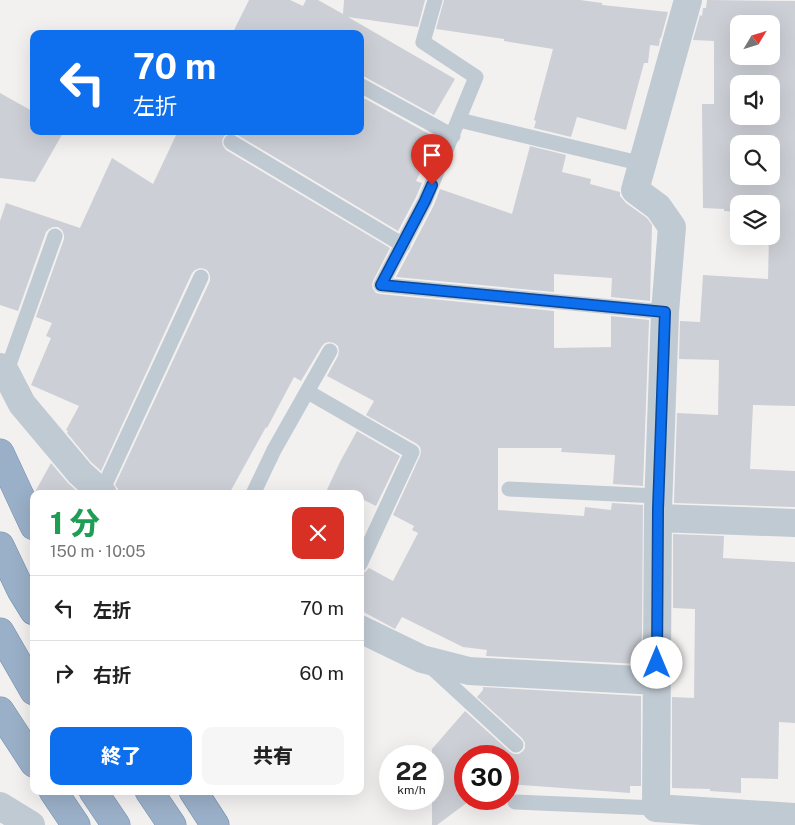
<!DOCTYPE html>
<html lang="ja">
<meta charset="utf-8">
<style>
:root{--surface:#fff;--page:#f6f6f6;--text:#222;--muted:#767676;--line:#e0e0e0;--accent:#0e6fee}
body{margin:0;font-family:"Public Sans","Noto Sans JP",sans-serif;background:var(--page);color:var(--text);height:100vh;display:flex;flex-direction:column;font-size:19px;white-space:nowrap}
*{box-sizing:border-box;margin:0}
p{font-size:16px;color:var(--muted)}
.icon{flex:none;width:28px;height:28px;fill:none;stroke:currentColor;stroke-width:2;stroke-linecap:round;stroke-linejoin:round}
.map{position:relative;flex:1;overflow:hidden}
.drawer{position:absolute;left:30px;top:490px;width:334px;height:305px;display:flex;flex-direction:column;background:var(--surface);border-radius:10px;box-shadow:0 5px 20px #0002}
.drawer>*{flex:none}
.hud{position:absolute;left:30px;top:30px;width:334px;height:105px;border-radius:10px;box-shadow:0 5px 20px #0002;background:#0e6fee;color:#fff;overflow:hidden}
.needle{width:32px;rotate:52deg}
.controls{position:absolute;left:730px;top:15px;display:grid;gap:10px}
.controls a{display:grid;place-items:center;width:50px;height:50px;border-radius:10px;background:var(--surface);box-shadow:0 5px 20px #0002;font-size:25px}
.speed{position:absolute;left:379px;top:745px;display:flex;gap:10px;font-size:25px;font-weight:700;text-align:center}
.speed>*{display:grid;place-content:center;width:65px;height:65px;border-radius:50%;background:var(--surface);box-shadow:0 5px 20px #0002;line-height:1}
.speed small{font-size:12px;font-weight:400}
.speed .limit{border:8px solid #d22;background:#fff;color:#111}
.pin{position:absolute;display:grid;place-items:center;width:42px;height:42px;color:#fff;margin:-51px -21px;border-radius:50% 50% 50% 0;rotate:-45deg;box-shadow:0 0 5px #0007}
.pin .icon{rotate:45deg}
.me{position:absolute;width:55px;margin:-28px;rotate:0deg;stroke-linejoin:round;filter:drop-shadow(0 0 4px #0008)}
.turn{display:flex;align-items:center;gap:18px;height:105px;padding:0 20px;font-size:22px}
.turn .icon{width:65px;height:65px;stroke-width:2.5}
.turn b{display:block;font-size:35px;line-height:42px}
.round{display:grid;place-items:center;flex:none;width:52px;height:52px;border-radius:10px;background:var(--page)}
.overview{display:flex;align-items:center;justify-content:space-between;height:85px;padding:0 20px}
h1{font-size:30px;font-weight:800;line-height:38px;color:#1e9e55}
.cta{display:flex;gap:10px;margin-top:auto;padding:10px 20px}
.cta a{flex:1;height:58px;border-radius:10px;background:var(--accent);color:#fff;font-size:20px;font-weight:800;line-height:58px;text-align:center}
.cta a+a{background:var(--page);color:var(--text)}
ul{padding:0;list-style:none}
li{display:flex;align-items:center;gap:15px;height:65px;padding:0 20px;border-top:1px solid var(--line)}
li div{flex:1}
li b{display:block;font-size:19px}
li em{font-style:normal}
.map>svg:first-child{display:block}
.building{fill:#cccfd5;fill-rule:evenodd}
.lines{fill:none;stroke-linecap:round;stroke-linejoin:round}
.trunk-casing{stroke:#708dad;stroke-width:29}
.service{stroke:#c0cad3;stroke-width:15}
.minor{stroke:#c0cad3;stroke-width:28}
.trunk{stroke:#9ab0c8;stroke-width:28}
.route-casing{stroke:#09489b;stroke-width:12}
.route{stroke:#0e6fee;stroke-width:9}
</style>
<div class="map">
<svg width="795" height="825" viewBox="0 0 795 825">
<rect width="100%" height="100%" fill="#f3f0f0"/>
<!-- building -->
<path class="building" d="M249 0H290L303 6 306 0H318L343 14 344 0H425L418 27 348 17 455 79 434 115 365 77 360 76V34H232Z
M444 0H580L602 3V5L668 12 661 38H660L659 46 650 45 648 63H644L626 130 577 117 571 137 534 128 536 121 534 120 553 49 504 41V39L436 29Z
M707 0 795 1V406L753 405 750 469 795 471V507L674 503 677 413 718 415 719 360 679 359 680 321 700 322 703 275 768 279 769 236H771V204H739V218L736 217 737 212 724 211V209L703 208 702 104H714V41L693 40 700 15 702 16 703 8H706ZM739 24H771V56H739ZM739 84H771V116H739ZM739 144H771V176H739Z
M0 93 34 112V131H64L35 182 0 178Z
M360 96 429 134 425 143 433 148 416 181 422 183 416 197 398 231 236 134 231 133 226 134 223 138 222 141 223 146 226 150 390 248 373 281 372 285 373 289 376 293 380 294 554 311V348L611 347V316L649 320 643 486 613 484 615 455 561 452 562 448H498V510L584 516 585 507 611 510 612 503 643 505 642 635 639 664 486 656 487 650 463 647 402 617 395 629 360 610V573L365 572 369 568 393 581 418 533 412 530 414 526 393 515 420 456 421 451 420 447 417 444 366 415 374 401 327 376 338 356 339 351 338 346 334 343 329 342 325 343 322 346 301 381 294 377 267 428 266 427 229 494H118V489L115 485 210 281V276L208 271 205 269 200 268 195 270 192 273 101 471 91 462 67 433 68 431 66 430 79 406 31 385 51 338 46 336 52 323 36 317 64 239V235L62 230 58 227H53L49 229 46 232 18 311 0 305V221L6 203 80 228 112 158 153 184 178 131H360Z
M530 146 566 155 562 172 591 179 590 184 620 192V196L626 203 647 218 652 225 650 301 611 297 612 278 554 274V292L396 277 411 249 434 205 440 189 512 214Z
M357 431 400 456 376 506 360 498V494H325L340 462Z
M51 463 68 483 80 494H36L35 492Z
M673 534 724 536 723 558 795 562V723L779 722 778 779 741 778V793L710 791V789L672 788V697L694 698 695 609 673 608Z
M483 687 641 696V786H630V793L508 784V756H465V799H472L437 825H432V749L465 711 510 752 514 754H519L523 751 525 748V743L522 738 477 697 483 690Z"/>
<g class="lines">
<!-- trunk casing -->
<g class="trunk-casing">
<path id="trunk" d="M0 453 34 526
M0 546 21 590 34 611
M0 632 34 691
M0 711 34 763
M53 791 76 825
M93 791 116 825
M149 791 172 825
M193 791 215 825"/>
</g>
<!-- service -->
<path class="service" d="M435 0 423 42 476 77 425 201 381 285 665 312
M360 85 453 136
M459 120 643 164
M231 142 403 245
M6 373 55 236
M308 392 412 452 360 564
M509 489 658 496
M101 493 201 277
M253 494 274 450 330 351
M429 665 516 745
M515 802 656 808"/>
<!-- minor -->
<path class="minor" d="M688 0 635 190 658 207 672 227 665 312 658 509 656 808 795 817
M0 367 6 373 22 404 80 473 103 494
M658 518 795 523
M360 629 422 659 469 671 657 681
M0 806 31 825"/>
<!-- trunk -->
<use href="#trunk" class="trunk"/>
</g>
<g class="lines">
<!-- route casing -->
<g class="route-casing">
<path id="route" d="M432 185 425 201 381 285 665 312 658 509 657 663"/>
</g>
<!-- route -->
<use href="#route" class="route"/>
</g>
</svg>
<div class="controls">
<a><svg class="needle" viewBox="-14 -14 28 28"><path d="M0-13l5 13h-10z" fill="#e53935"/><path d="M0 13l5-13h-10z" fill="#767676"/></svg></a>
<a><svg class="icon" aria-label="sound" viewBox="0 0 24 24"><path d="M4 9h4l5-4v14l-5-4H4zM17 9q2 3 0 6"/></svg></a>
<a><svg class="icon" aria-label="search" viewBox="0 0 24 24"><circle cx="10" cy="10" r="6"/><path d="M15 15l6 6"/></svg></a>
<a><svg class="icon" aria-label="layers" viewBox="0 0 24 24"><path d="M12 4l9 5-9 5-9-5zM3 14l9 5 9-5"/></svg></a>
</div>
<div class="speed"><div>22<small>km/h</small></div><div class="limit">30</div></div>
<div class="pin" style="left:432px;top:185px;background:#d93025"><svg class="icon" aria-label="arrive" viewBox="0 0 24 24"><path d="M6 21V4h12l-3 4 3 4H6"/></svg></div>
<svg class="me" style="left:657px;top:663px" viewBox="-20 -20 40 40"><circle r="19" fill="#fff"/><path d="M0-13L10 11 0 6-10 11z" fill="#0e6fee"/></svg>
<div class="hud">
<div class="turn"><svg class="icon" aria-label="left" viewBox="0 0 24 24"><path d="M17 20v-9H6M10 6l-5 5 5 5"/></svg><div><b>70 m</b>左折</div></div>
</div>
<section class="drawer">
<div class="overview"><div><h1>1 分</h1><p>150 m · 10:05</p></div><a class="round" style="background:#d93025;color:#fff"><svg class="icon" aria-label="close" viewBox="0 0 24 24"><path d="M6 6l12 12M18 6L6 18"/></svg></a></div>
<ul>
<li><svg class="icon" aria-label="left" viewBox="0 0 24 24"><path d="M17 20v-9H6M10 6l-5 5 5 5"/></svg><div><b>左折</b></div><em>70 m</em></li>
<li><svg class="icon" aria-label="right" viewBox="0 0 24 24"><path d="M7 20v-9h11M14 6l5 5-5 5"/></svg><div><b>右折</b></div><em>60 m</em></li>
</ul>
<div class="cta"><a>終了</a><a>共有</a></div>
</section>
</div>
